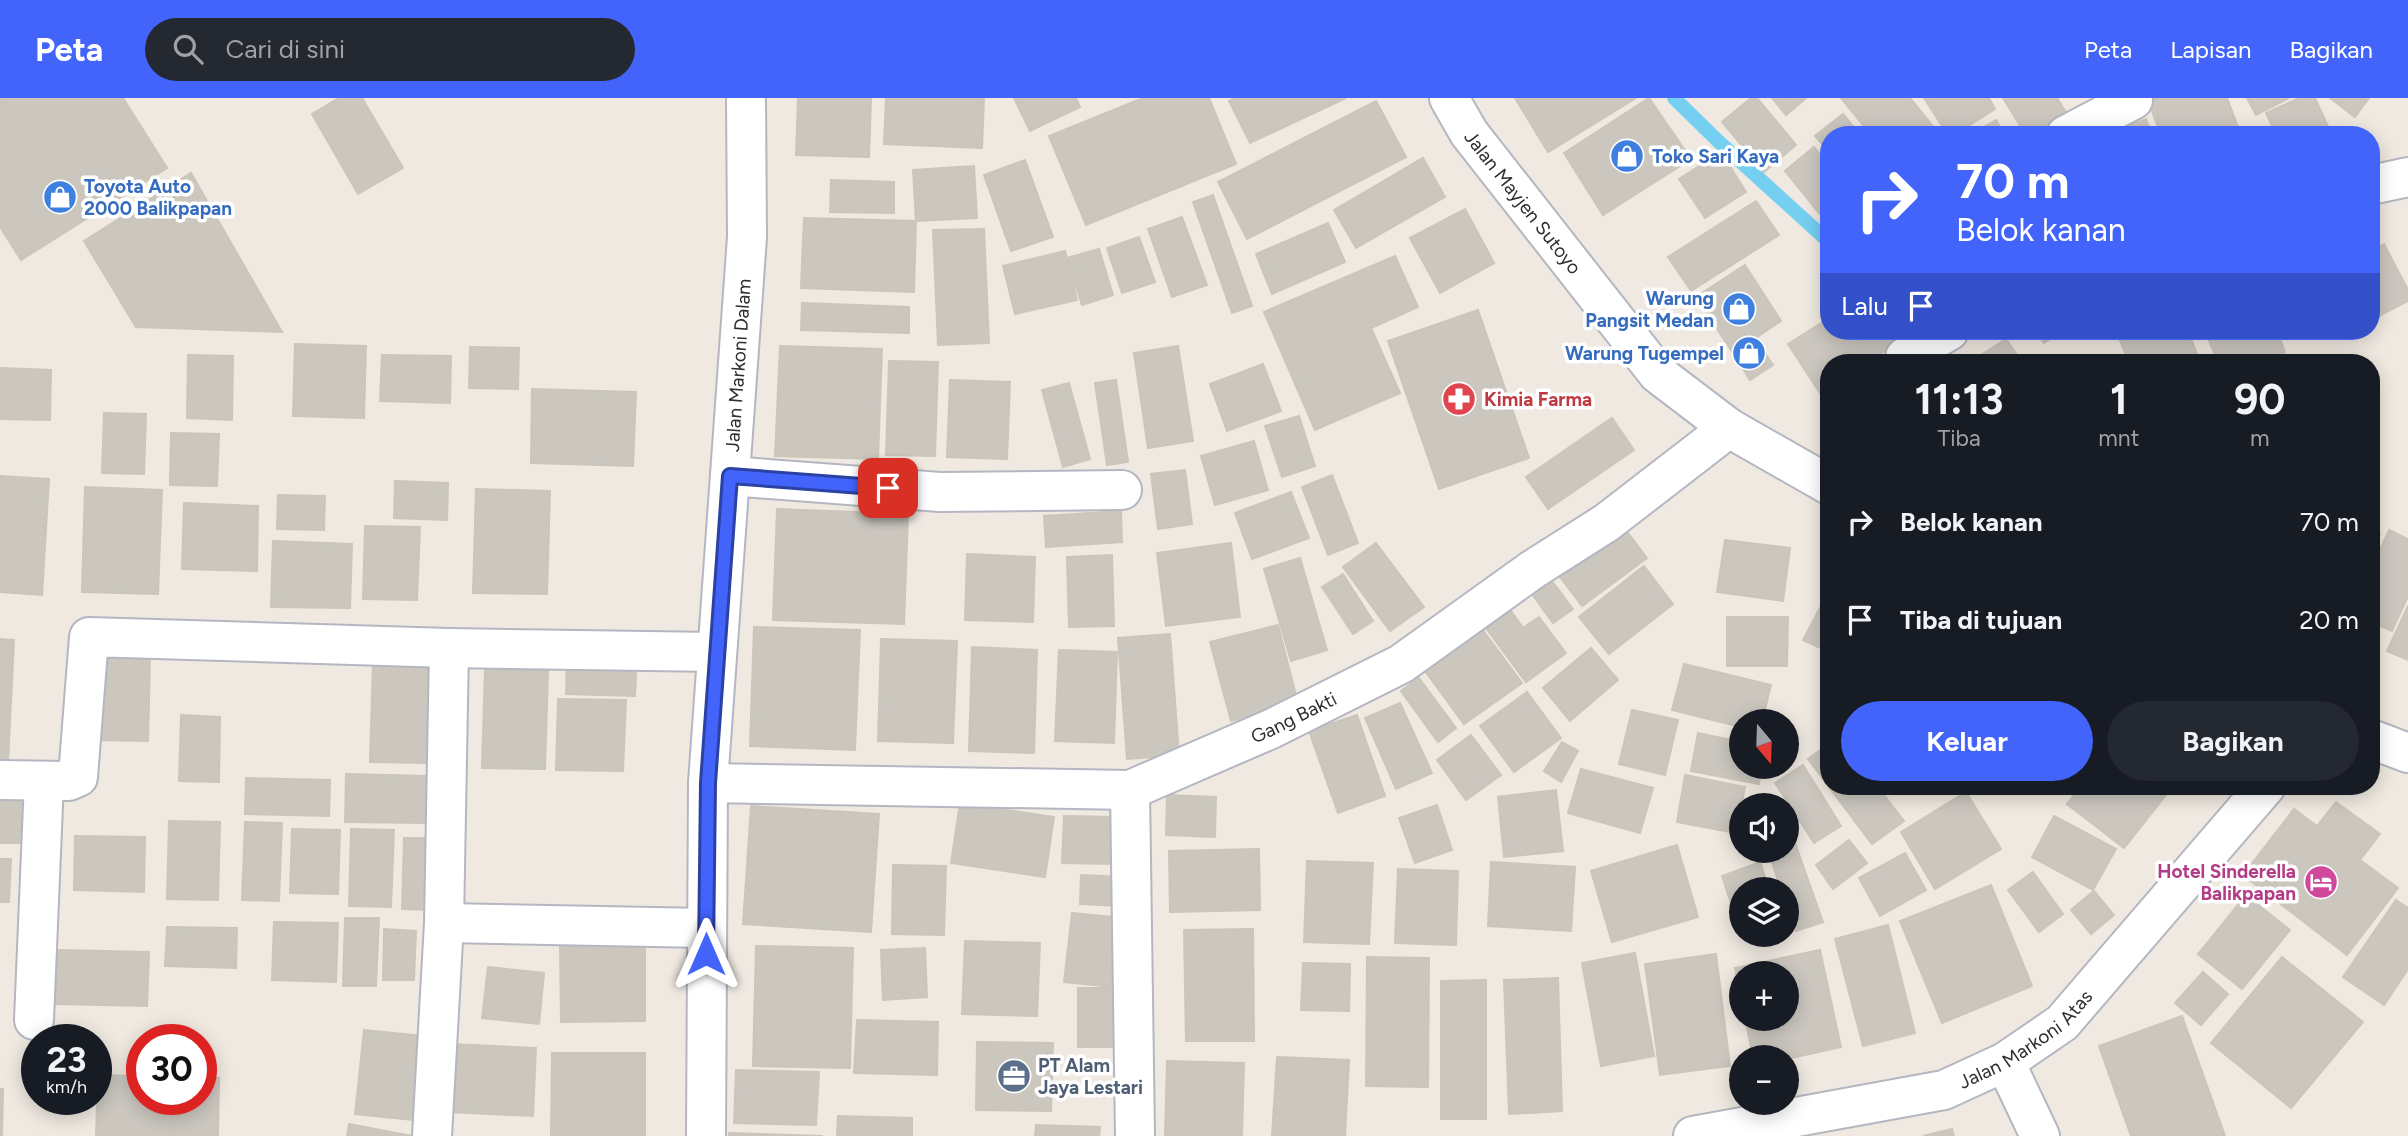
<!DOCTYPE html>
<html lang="id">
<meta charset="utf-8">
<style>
:root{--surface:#171b24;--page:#242831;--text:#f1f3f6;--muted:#9ea1a6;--accent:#4264fb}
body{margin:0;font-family:Figtree,sans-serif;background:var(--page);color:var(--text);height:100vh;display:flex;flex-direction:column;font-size:26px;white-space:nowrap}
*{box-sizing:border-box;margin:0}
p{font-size:23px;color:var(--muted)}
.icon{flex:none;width:38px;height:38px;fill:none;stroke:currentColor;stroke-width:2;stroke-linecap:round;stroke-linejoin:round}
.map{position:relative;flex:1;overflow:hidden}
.panel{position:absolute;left:1820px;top:256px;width:560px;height:441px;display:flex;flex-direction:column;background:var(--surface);border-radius:28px;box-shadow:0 4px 18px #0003}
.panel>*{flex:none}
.banner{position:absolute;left:1820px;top:28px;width:560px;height:214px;border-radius:28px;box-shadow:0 4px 18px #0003;background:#4264fb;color:#fff;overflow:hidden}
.needle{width:46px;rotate:161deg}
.buttons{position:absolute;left:1729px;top:611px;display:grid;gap:14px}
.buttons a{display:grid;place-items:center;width:70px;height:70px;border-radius:50%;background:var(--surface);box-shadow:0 4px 18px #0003;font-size:35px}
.speed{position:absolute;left:21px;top:926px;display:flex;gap:14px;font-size:35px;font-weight:700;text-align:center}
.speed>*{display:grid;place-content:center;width:91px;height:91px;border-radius:50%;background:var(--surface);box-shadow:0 4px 18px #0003;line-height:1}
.speed small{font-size:18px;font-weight:400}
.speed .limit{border:10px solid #d22;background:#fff;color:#111}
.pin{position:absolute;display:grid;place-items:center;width:60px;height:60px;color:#fff;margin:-30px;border-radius:14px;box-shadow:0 4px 10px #0006}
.me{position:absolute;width:77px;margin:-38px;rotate:0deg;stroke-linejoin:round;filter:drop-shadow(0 0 5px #0008)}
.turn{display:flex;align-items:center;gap:24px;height:147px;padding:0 21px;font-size:32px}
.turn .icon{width:91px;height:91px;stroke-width:2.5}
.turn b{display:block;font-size:49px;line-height:60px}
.then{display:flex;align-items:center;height:66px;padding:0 21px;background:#0003;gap:14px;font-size:26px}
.eta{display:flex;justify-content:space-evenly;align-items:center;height:119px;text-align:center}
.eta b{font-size:42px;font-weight:700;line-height:49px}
.button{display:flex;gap:14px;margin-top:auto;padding:14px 21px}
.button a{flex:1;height:80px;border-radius:42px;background:var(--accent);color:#fff;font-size:28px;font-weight:700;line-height:80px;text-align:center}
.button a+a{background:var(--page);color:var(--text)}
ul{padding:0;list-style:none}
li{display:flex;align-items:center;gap:21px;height:98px;padding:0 21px}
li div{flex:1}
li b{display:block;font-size:26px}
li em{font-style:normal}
header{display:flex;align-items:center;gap:42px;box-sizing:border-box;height:98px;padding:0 35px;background:var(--accent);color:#fff}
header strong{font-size:33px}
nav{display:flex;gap:38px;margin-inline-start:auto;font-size:24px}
.search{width:490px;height:63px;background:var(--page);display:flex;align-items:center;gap:18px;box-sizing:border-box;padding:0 24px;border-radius:38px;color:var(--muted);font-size:26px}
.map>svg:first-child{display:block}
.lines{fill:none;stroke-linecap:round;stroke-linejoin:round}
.stream{stroke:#75cff0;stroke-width:14}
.building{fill:#cbc7bf;stroke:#cbc5ba;stroke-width:2}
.street-casing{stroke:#b4b7c1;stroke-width:42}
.secondary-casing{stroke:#b4b7c1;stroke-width:42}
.street{stroke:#fff;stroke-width:38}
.secondary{stroke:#fff;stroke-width:38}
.route-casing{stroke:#2b41a3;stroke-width:18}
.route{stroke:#4264fb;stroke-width:12}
.labels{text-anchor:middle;stroke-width:7;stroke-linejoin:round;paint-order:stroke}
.shop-label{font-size:19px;font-weight:bold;fill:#366cbe;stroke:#fff;text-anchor:start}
.street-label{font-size:19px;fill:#2e2e2e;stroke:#fff}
.health-label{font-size:19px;font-weight:bold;fill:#be3a42;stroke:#fff;text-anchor:start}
.hotel-label{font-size:19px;font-weight:bold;fill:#b23c85;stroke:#fff;text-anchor:end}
.service-label{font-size:19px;font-weight:bold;fill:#4e5e75;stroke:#fff;text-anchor:start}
</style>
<header>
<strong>Peta</strong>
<div class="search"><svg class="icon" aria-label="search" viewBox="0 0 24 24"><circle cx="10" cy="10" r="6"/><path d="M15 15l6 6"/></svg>Cari di sini</div>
<nav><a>Peta</a><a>Lapisan</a><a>Bagikan</a></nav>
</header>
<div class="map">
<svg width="2408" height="1038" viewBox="0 0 2408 1038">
<rect width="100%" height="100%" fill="#efe9e1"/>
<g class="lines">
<!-- stream -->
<path class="stream" d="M1674 0 1718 43 1829 144"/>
</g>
<!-- building -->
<path class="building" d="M0 0H123L167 70 21 162 0 129Z
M339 0H362L403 70 358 96 312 16Z
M798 0H871L869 59 796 57Z
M886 0H984L982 50 884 46Z
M1014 0H1076L1080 9 1030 33Z
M1143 0H1209L1236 66 1086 127 1049 38Z
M1235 0H1346L1250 45 1229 3Z
M1515 0H1636L1548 54Z
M1649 0 1691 61 1603 117 1564 55Z
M1751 0H1757L1796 47 1764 74 1722 24Z
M1772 0H1806L1786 17Z
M1841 0H1910L1932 27 1920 37H1871Z
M1924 0H1989L1995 11 1954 37H1948Z
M2003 0H2057L2070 21 2043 37H2026Z
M2147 0H2227L2241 37H2161Z
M2247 0H2289L2256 17Z
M2299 0H2315L2332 37H2276L2266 15Z
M2330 0H2369L2355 19Z
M1376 3 1406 59 1247 141 1218 84Z
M1843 16 1860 37H1829V54L1815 38Z
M2146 21 2152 37H2107Z
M1996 22 2005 37H1970Z
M1814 49 1829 68V107L1819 115 1785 73Z
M1721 54 1746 94 1705 120 1679 81Z
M1423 60 1445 99 1356 150 1334 112Z
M1025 62 1053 139 1011 153 984 77Z
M974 68 977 120 916 123 913 72Z
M191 75 282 234 136 229 84 143Z
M831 82 894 84V115L830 114Z
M1213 97 1252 208 1232 215 1193 104Z
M1756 103 1779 137 1691 193 1668 159Z
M1465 111 1494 165 1440 195 1410 140Z
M1182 119 1207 187 1172 199 1148 131Z
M804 120 916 123 914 194 801 190Z
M1328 125 1345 164 1272 196 1256 156Z
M984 131 989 245 938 247 933 132Z
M1139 139 1155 184 1122 195 1107 150Z
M2384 146 2408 192V203L2371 222V153Z
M1099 151 1113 197 1082 207 1067 160Z
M1065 153 1077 202 1015 216 1003 168Z
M1395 158 1418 209 1371 230 1400 295 1315 332 1264 214Z
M1745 167 1781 223 1733 255 1696 199Z
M802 205 909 209V235L801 232Z
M1478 212 1529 360 1439 391 1388 243Z
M1829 220V233H1891L1899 244 1867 264H1829V289L1820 295 1788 246Z
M2036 233H2063L2044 245Z
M2116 233H2188L2200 264H2129Z
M2205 233H2277L2285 254 2259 264H2218Z
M1757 240 1764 254 1742 268 1734 255Z
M2006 241 2022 264H1970Z
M295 246 366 248 364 320 293 318Z
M780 248 882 251 878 361 775 358Z
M1178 248 1193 343 1148 350 1134 255Z
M470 249 519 250 518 291 469 290Z
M1765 255 1773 267 1750 282 1742 269Z
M188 257 233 258 232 322 187 320Z
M382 257 451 258 450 305 380 303Z
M889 263 938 264 935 358 886 357Z
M1263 266 1281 313 1227 333 1210 286Z
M0 270 51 272 50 322 0 321Z
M950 282 1010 284 1007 361 947 359Z
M1116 282 1128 364 1107 367 1095 285Z
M1069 285 1090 361 1063 369 1042 292Z
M532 291 636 294 633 368 531 365Z
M104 315 146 316 144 376 102 375Z
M1299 318 1315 368 1282 379 1265 328Z
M1612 320 1634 352 1548 411 1526 379Z
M171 335 219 336 217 388 170 387Z
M1254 343 1268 392 1215 407 1201 358Z
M1185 372 1192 426 1158 431 1151 376Z
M1332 377 1358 445 1328 457 1302 389Z
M0 378 49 381 42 497 0 494Z
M395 383 448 385 447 422 394 420Z
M85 389 162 392 158 496 82 494Z
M476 391 550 393 547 496 473 495Z
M1291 394 1309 440 1252 461 1235 415Z
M278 397 325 398 324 432 277 431Z
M184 405 258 408 257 473 182 471Z
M777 411 908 416 904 526 773 522Z
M1121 413 1122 444 1046 449 1044 418Z
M365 428 420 429 417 502 363 501Z
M1625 431 1647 460 1582 508 1560 479Z
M2371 432 2380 436 2371 455Z
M2389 432 2408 441V498L2392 533 2371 524V471Z
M1725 442 1790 450 1783 503 1717 494Z
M273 443 352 446 350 510 271 509Z
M1231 445 1240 519 1166 528 1157 455Z
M1376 445 1424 509 1390 533 1343 469Z
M967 456 1035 459 1033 524 965 522Z
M1112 457 1114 528 1069 529 1067 459Z
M1300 460 1327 552 1291 563 1264 471Z
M1644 468 1673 506 1609 556 1579 519Z
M1546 475 1573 511 1553 525 1527 489Z
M1343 476 1373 523 1353 536 1322 489Z
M1829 493V554L1803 542Z
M1505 504 1523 530 1539 519 1566 555 1526 584 1480 522Z
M2408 508V562L2387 553Z
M1727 519H1788L1787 568H1727Z
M1278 527 1298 605 1231 623 1210 544Z
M754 529 860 532 855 652 750 648Z
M1482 531 1522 585 1464 626 1425 573Z
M1170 536 1179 657 1127 661 1118 540Z
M0 541 14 542 8 664H0Z
M881 541 957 543 953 645 878 643Z
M972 549 1037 552 1034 655 969 653Z
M1591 550 1618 582 1570 623 1543 590Z
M1059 552 1117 554 1114 645 1055 643Z
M97 558 150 559 148 643 94 642Z
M567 559 637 560 635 598 566 596Z
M373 566 431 567 427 665 370 664Z
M1684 566 1771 587 1762 623H1741V629L1672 612Z
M485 571 548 573 545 671 482 670Z
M1419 580 1456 630 1438 644 1401 593Z
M1527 594 1561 640 1514 674 1480 628Z
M558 601 626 602 623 673 556 672Z
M1400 605 1432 675 1396 691 1365 620Z
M1632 612 1678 622 1665 677 1619 666Z
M181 617 220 619 219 684 179 683Z
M1357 617 1385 698 1338 715 1309 633Z
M1698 635 1741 644V668H1762L1759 686 1691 673Z
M1471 637 1501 677 1466 702 1437 662Z
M1562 644 1578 653 1561 684 1544 673Z
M1829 646V688H1877L1904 723 1872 746 1808 661Z
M1803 667 1841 728 1814 745 1775 685Z
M1581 671 1653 690 1640 735 1568 715Z
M346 676 428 678 426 725 345 724Z
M1685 677 1745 689 1736 735 1677 724Z
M246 680 330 682 329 718 245 716Z
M2081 688H2173L2124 750 2067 706Z
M1556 692 1563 753 1504 759 1498 699Z
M1966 694 2001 751 1935 791 1901 734Z
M0 697 23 698 22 745H0Z
M1167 697 1216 699 1215 739 1166 737Z
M2336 704 2380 736 2360 762 2398 790 2347 857 2243 777 2294 711 2317 728Z
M960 705 1054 719 1045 779 951 765Z
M1437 707 1452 752 1415 765 1399 720Z
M751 708 879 716 871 834 743 826Z
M1064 718 1117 719 1115 766 1062 765Z
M2054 718 2116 751 2093 792 2032 759Z
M1787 722 1823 824 1796 833 1787 807V791H1781L1768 752H1787Z
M169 723 220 724 218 802 167 801Z
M245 724 282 725 279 803 242 802Z
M292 731 340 732 338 796 290 795Z
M351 731 394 732 391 809 349 808Z
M75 738 145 739 144 794 74 792Z
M404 740H430L428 812 402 811Z
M1849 742 1867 765 1833 791 1816 767Z
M1677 747 1698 819 1612 844 1591 773Z
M1259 751 1260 812 1170 814 1169 753Z
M1905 755 1926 792 1880 818 1859 780Z
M0 761H11L9 804H0Z
M1307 763 1373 765 1369 846 1304 844Z
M1491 764 1575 769 1571 833 1488 828Z
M1760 764 1769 791H1741V835L1722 778Z
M893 767 946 768 944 837 892 836Z
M1398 771 1458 773 1456 847 1395 845Z
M2033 774 2063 816 2039 834 2008 792Z
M1081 777 1122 779 1121 808 1080 806Z
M1991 787 2032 888 1942 925 1900 823Z
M2094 793 2114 817 2091 836 2071 812Z
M2246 797 2290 832 2242 891 2198 856Z
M2396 802 2408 810V871L2384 907 2343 879Z
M1072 815 1132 821 1124 890 1064 884Z
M345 820H379L376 888H343Z
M274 824 338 825 336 884 272 882Z
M1888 827 1915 935 1863 948 1835 841Z
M167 829 237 830 236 870 165 868Z
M384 831 416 833 414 882H383Z
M1253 831 1254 943H1186L1184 832Z
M965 843 1040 845 1037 918 962 916Z
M645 844V923L561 924 560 845Z
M756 848 853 850 850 970 753 968Z
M925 850 927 899 883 902 881 852Z
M58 852 149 854 147 908 56 906Z
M1820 852 1841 949 1787 961V959H1753L1745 920H1787V875H1741V900L1735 870Z
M1635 855 1654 958 1601 968 1582 865Z
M1716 856 1730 968 1660 977 1645 866Z
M1367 859 1429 860 1428 989 1366 988Z
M2282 859 2363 924 2291 1010 2211 945Z
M1303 865 1350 866 1349 913 1301 912Z
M488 869 544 875 539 926 482 920Z
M2203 874 2228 896 2201 927 2175 905Z
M1558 880 1562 1013 1509 1016 1504 882Z
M1486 882V1021H1441V883Z
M1078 890H1124L1125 949H1078Z
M2182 918 2225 1038H2131L2099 948Z
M857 922 938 924 937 977 854 975Z
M364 932 422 938 413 1022 355 1016Z
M977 944 1053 945 1051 1013 976 1012Z
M451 946 536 950 533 1018 448 1014Z
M552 955H645V1038H551Z
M1277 959 1349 962 1345 1038H1272Z
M1167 963 1244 965 1242 1038H1165Z
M736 972 819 974 816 1027 734 1025Z
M98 977 142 978V1001H201V979L219 980 218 1038H96Z
M0 991H3L2 1038H0Z
M838 1018 912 1020V1038H837Z
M349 1026 412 1038H347Z
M1036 1027 1100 1029 1099 1038H1035Z
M1952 1031 1954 1038H1923Z
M729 1035 823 1038H729Z"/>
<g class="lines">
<!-- street casing -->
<g class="street-casing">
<g id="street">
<path d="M2066 37 2133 2"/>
<path d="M2371 87 2408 79"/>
<path d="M1909 264 1905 259 1949 233"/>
<path d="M730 378 940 394 1122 392"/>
<path d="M0 682 69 683 78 679 89 539 449 550 717 554"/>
<path d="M708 685 1130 692"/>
<path d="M444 825 707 830"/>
<path d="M34 922 44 683"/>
<path d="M2005 964 2040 1038"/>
<path d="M432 1038 444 825 449 550"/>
<path id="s1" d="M706 1038 708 685 747 139 746 0"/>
<path id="s2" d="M1135 1038 1130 692 1271 631 1401 566 1532 472 1606 425 1729 330"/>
<path id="s3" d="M1693 1038 1944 992 2005 964 2062 925 2266 688"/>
</g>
</g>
<!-- secondary casing -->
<g class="secondary-casing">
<g id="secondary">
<path id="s4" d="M1449 0 1469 35 1658 276 1729 330 1829 387"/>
<path d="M2371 641 2408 655"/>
</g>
</g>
<!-- street -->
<use href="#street" class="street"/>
<!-- secondary -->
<use href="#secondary" class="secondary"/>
</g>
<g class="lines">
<!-- route casing -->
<g class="route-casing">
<path id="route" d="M706 856 708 685 730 378 888 390"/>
</g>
<!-- route -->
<use href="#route" class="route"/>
</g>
<!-- icons -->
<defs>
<g id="shop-disc" transform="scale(1.75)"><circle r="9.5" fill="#3f7fe0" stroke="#fff"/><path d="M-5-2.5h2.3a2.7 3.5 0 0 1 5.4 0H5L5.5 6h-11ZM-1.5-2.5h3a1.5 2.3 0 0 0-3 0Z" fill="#fff"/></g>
<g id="pharmacy-disc" transform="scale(1.75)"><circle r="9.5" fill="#e0444e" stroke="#fff"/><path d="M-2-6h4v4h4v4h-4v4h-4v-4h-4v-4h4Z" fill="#fff"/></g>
<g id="hotel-disc" transform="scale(1.75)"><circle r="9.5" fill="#d1479c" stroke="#fff"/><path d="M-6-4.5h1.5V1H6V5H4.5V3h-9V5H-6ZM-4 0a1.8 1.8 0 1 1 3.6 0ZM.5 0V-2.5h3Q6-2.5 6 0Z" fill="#fff"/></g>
<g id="office-disc" transform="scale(1.75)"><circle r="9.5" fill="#5c6f8a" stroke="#fff"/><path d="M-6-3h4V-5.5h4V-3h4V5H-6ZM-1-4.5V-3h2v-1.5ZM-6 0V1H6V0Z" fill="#fff"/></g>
</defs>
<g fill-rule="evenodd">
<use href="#shop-disc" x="1627" y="58"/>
<use href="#shop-disc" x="60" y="99"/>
<use href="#shop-disc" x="1739" y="211"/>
<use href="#shop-disc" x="1749" y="255"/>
<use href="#pharmacy-disc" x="1459" y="301"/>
<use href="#hotel-disc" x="2321" y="784"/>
<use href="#office-disc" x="1014" y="978"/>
</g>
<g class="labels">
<!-- shop labels -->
<g class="shop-label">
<text x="1652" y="65">Toko Sari Kaya</text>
<text x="84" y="95">Toyota Auto<tspan x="84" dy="22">2000 Balikpapan</tspan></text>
<text x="1714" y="207" text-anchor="end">Warung<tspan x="1714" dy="22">Pangsit Medan</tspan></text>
<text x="1724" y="262" text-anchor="end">Warung Tugempel</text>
</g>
<!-- street labels -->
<g class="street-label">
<text dy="7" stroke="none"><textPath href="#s4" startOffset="128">Jalan Mayjen Sutoyo</textPath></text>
<text dy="7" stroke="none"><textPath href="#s1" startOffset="772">Jalan Markoni Dalam</textPath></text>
<text dy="7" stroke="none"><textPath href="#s2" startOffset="525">Gang Bakti</textPath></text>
<text dy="7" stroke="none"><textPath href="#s3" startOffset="352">Jalan Markoni Atas</textPath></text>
</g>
<!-- health labels -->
<g class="health-label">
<text x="1484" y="308">Kimia Farma</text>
</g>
<!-- hotel labels -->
<g class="hotel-label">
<text x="2296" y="780">Hotel Sinderella<tspan x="2296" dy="22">Balikpapan</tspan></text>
</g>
<!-- service labels -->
<g class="service-label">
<text x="1038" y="974">PT Alam<tspan x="1038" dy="22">Jaya Lestari</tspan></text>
</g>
</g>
</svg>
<div class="buttons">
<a><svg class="needle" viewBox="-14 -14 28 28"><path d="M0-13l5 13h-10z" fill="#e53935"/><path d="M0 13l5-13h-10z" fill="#9ea1a6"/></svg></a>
<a><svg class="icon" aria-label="sound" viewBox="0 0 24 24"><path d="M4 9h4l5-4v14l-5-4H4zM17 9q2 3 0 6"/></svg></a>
<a><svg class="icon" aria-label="layers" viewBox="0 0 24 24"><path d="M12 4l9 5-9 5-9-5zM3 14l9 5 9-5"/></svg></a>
<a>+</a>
<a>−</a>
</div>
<div class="speed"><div>23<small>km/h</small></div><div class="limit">30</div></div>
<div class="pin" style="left:888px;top:390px;background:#d93025"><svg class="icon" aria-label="arrive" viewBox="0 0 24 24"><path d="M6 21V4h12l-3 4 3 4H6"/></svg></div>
<svg class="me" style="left:706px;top:856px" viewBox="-20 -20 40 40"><path d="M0-17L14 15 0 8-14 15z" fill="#4264fb" stroke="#fff" stroke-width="4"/></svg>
<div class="banner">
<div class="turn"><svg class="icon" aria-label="right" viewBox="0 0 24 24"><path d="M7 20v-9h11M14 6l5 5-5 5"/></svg><div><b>70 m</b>Belok kanan</div></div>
<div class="then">Lalu<svg class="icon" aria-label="arrive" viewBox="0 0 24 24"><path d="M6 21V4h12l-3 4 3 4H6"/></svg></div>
</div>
<section class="panel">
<div class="eta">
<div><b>11:13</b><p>Tiba</p></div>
<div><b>1</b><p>mnt</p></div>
<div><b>90</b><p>m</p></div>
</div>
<ul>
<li><svg class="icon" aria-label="right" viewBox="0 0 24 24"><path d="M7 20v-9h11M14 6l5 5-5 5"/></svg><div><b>Belok kanan</b></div><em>70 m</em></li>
<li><svg class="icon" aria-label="arrive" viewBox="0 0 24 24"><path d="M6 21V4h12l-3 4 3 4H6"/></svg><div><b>Tiba di tujuan</b></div><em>20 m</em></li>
</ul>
<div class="button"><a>Keluar</a><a>Bagikan</a></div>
</section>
</div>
